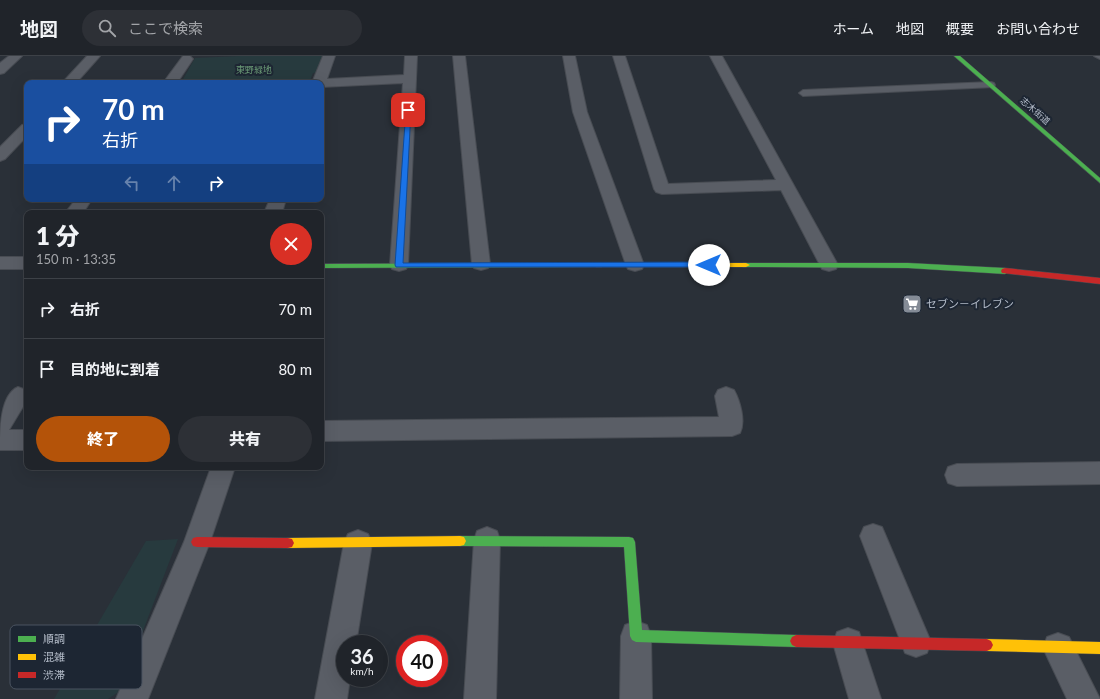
<!DOCTYPE html>
<html lang="ja">
<meta charset="utf-8">
<style>
:root{--surface:#20242a;--page:#2d3036;--text:#f1f3f6;--muted:#a2a4a8;--line:#3d4147;--accent:#b45309}
body{margin:0;font-family:Lato,"Noto Sans JP",sans-serif;background:var(--page);color:var(--text);height:100vh;display:flex;flex-direction:column;font-size:15px;white-space:nowrap}
*{box-sizing:border-box;margin:0}
p{font-size:13px;color:var(--muted)}
.icon{flex:none;width:22px;height:22px;fill:none;stroke:currentColor;stroke-width:2;stroke-linecap:round;stroke-linejoin:round}
.map{position:relative;flex:1;overflow:hidden}
.sheet{position:absolute;left:24px;top:154px;width:300px;height:260px;display:flex;flex-direction:column;background:var(--surface);border-radius:8px;box-shadow:0 4px 16px #0002,0 0 0 1px var(--line)}
.sheet>*{flex:none}
.top-card{position:absolute;left:24px;top:24px;width:300px;height:122px;border-radius:8px;box-shadow:0 4px 16px #0002,0 0 0 1px var(--line);background:#1a4fa0;color:#fff;overflow:hidden}
.speed{position:absolute;left:336px;top:579px;display:flex;gap:8px;font-size:20px;font-weight:700;text-align:center}
.speed>*{display:grid;place-content:center;width:52px;height:52px;border-radius:50%;background:var(--surface);box-shadow:0 4px 16px #0002,0 0 0 1px var(--line);line-height:1}
.speed small{font-size:10px;font-weight:400}
.speed .limit{border:6px solid #d22;background:#fff;color:#111}
.pin{position:absolute;display:grid;place-items:center;width:34px;height:34px;color:#fff;margin:-17px;border-radius:8px;box-shadow:0 2px 6px #0006}
.me{position:absolute;width:44px;margin:-22px;rotate:270deg;stroke-linejoin:round;filter:drop-shadow(0 0 3px #0008)}
.turn{display:flex;align-items:center;gap:14px;height:84px;padding:0 12px;font-size:18px}
.turn .icon{width:52px;height:52px;stroke-width:2.5}
.turn b{display:block;font-size:28px;line-height:34px}
.lanes{display:flex;align-items:center;height:38px;padding:0 12px;background:#0003;justify-content:center;gap:20px;direction:ltr}
.lanes .off{opacity:.35}
.round{display:grid;place-items:center;flex:none;width:42px;height:42px;border-radius:21px;background:var(--page)}
.summary{display:flex;align-items:center;justify-content:space-between;height:68px;padding:0 12px}
h1{font-size:24px;font-weight:800;line-height:30px}
.button{display:flex;gap:8px;margin-top:auto;padding:8px 12px}
.button a{flex:1;height:46px;border-radius:24px;background:var(--accent);color:#fff;font-size:16px;font-weight:800;line-height:46px;text-align:center}
.button a+a{background:var(--page);color:var(--text)}
ul{padding:0;list-style:none}
li{display:flex;align-items:center;gap:12px;height:60px;padding:0 12px;border-top:1px solid var(--line)}
li div{flex:1}
li b{display:block;font-size:15px}
li em{font-style:normal}
header{display:flex;align-items:center;gap:24px;box-sizing:border-box;height:56px;padding:0 20px;background:var(--surface);border-bottom:1px solid var(--line)}
header strong{font-size:19px}
nav{display:flex;gap:22px;margin-inline-start:auto;font-size:14px}
.search{width:280px;height:36px;background:var(--page);display:flex;align-items:center;gap:10px;box-sizing:border-box;padding:0 14px;border-radius:22px;color:var(--muted);font-size:15px}
.map>svg:first-child{display:block}
.green{fill:#273a3e}
.lines{fill:none;stroke-linecap:round;stroke-linejoin:round}
.lane-casing{stroke:#484c53;stroke-width:2}
.street-casing{stroke:#484c53;stroke-width:2}
.fast-casing{stroke:#484c53;stroke-width:1}
.slow-casing{stroke:#484c53;stroke-width:1}
.jam-casing{stroke:#484c53;stroke-width:1}
.lane{fill:#5a5e66;fill-rule:evenodd}
.street{fill:#5a5e66;fill-rule:evenodd}
.fast{fill:#4caf50;fill-rule:evenodd}
.slow{fill:#ffc107;fill-rule:evenodd}
.jam{fill:#c62828;fill-rule:evenodd}
.route{fill:#1a73e8;stroke:#114b97}
.labels{text-anchor:middle;stroke-width:4;stroke-linejoin:round;paint-order:stroke}
.far-park-label{font-size:9px;fill:#6b9a76;stroke:#1d2633}
.far-street-label{font-size:9px;fill:#b4bcc9;stroke:#1d2633}
.poi-label{font-size:11px;fill:#b4bcc9;stroke:#1d2633;text-anchor:start}
.key{fill:#1d2633;stroke:#4a5360;stroke-width:1}
.key-label{font-size:11px;fill:#b4bcc9}
</style>
<header>
<strong>地図</strong>
<div class="search"><svg class="icon" aria-label="search" viewBox="0 0 24 24"><circle cx="10" cy="10" r="6"/><path d="M15 15l6 6"/></svg>ここで検索</div>
<nav><a>ホーム</a><a>地図</a><a>概要</a><a>お問い合わせ</a></nav>
</header>
<div class="map">
<svg width="1100" height="643" viewBox="0 0 1100 643">
<rect width="100%" height="100%" fill="#2a3038"/>
<!-- green -->
<path class="green" d="M240 0H328L321 16 313 17 309 27H181L195 2Z
M178 483 120 635 108 643H54L146 485Z"/>
<g class="lines">
<!-- lane casing -->
<g class="lane-casing">
<path id="lane" d="M1094 0H1100V3Z
M991 26 994 27 995 29 994 31 803 40 799 37 803 34Z"/>
</g>
<!-- street casing -->
<g class="street-casing">
<path id="street" d="M9 0H22L4 17 0 18V7Z
M87 0H100L76 27H62Z
M183 0H190L193 3 177 27H163Z
M323 0H335L327 23 404 19 405 0H417L408 209 406 213 399 215 392 213 390 209 403 27 321 31V27H312Z
M453 0H465L490 208 488 212 481 214 474 212 472 208Z
M563 0H575L587 56 644 209 642 213 635 215 628 213 626 209 573 56Z
M613 0H625L668 128 776 124 710 0H722L838 209 836 213 829 215 822 213 781 134 662 138 656 136 654 133Z
M27 68V80L5 103 0 105V91L22 69Z
M76 143H92L83 157H65Z
M270 143H286L282 157H264Z
M0 201H27V213H0Z
M18 331 26 334 27 344 9 374H27V394H0C0 373 0 339 18 331Z
M726 331 734 334C740 345 746 365 740 377L732 380 321 385V365L719 361 715 340 718 334Z
M1100 406V428L957 430 948 427 945 419 948 411 957 408Z
M211 411H235L210 486 148 643H116L184 486Z
M873 468 882 471 931 586 927 597 916 601 905 597 860 480 864 471Z
M487 471 497 475 500 484 496 643H464L474 484 477 475Z
M358 474 368 478 372 487 356 588H345V622H350L347 643H315L344 487 348 478Z
M636 565 647 569 651 580 652 643H620L621 580 625 569Z
M848 572 859 576 881 643H849L833 587 837 576Z
M1058 577 1069 581 1100 643H1067L1043 592 1047 581Z"/>
</g>
<!-- fast casing -->
<g class="fast-casing">
<path id="fast" d="M954 0H960L1100 122V127Z
M599 207H602V211L321 212V208Z
M743 207H908L1005 212 1009 215 1005 218 908 212 746 211H743Z
M460 480 629 481 633 482 635 486 642 574 796 579 800 581 802 585 800 589 796 591 636 586 632 584 630 580 624 491 460 490 456 489 454 485 456 481Z"/>
</g>
<!-- slow casing -->
<g class="slow-casing">
<path id="slow" d="M596 207H746L750 209 746 211H596Z
M460 480 464 481 466 485 464 489 460 490 288 492 284 491 282 487 284 483 288 482Z
M987 583 1100 586V598L987 595 983 593 981 589 983 585Z"/>
</g>
<!-- jam casing -->
<g class="jam-casing">
<path id="jam" d="M1005 212 1100 222V228L1002 217 1001 215 1002 213Z
M197 481 288 482 292 483 294 487 292 491 288 492 197 491 193 490 191 486 193 482Z
M796 579 987 583 991 585 993 589 991 593 987 595 796 591 792 589 790 585 792 581Z"/>
</g>
<!-- lane -->
<use href="#lane" class="lane"/>
<!-- street -->
<use href="#street" class="street"/>
<!-- fast -->
<use href="#fast" class="fast"/>
<!-- slow -->
<use href="#slow" class="slow"/>
<!-- jam -->
<use href="#jam" class="jam"/>
</g>
<!-- route -->
<path class="route" d="M406 53 411 54 403 207 709 206 713 209 709 211H396L395 209Z"/>
<!-- icons -->
<defs>
<g id="supermarket-square" transform="scale(1)"><rect x="-9" y="-9" width="18" height="18" rx="4" fill="#848b96" stroke="#1d2633"/><path d="M-6-5.5h2.5l.6 2H6L4.5 2H-2.5L-4.4-4H-6ZM-1.5 3.2a1.3 1.3 0 1 0 .1 0ZM3 3.2a1.3 1.3 0 1 0 .1 0Z" fill="#fff"/></g>
</defs>
<g fill-rule="evenodd">
<use href="#supermarket-square" x="912" y="248"/>
</g>
<g class="labels">
<!-- far-park labels -->
<g class="far-park-label">
<text x="254" y="17">東野緑地</text>
</g>
<!-- far-street labels -->
<g class="far-street-label">
<text transform="translate(1035 55) rotate(41)" y="3">志木街道</text>
</g>
<!-- poi labels -->
<g class="poi-label">
<text x="926" y="252">セブン－イレブン</text>
</g>
</g>
<!-- legend -->
<rect x="10" y="569" width="132" height="64" rx="6" class="key"/>
<rect x="18" y="580" width="18" height="6" fill="#4caf50"/>
<rect x="18" y="598" width="18" height="6" fill="#ffc107"/>
<rect x="18" y="616" width="18" height="6" fill="#c62828"/>
<g class="key-label">
<text x="43" y="587">順調</text>
<text x="43" y="605">混雑</text>
<text x="43" y="623">渋滞</text>
</g>
</svg>
<div class="speed"><div>36<small>km/h</small></div><div class="limit">40</div></div>
<div class="pin" style="left:408px;top:54px;background:#d93025"><svg class="icon" aria-label="arrive" viewBox="0 0 24 24"><path d="M6 21V4h12l-3 4 3 4H6"/></svg></div>
<svg class="me" style="left:709px;top:209px" viewBox="-20 -20 40 40"><circle r="19" fill="#fff"/><path d="M0-13L10 11 0 6-10 11z" fill="#1a73e8"/></svg>
<div class="top-card">
<div class="turn"><svg class="icon" aria-label="right" viewBox="0 0 24 24"><path d="M7 20v-9h11M14 6l5 5-5 5"/></svg><div><b>70 m</b>右折</div></div>
<div class="lanes"><svg class="icon off" aria-label="left" viewBox="0 0 24 24"><path d="M17 20v-9H6M10 6l-5 5 5 5"/></svg><svg class="icon off" aria-label="ahead" viewBox="0 0 24 24"><path d="M12 20V5M6 11l6-6 6 6"/></svg><svg class="icon" aria-label="right" viewBox="0 0 24 24"><path d="M7 20v-9h11M14 6l5 5-5 5"/></svg></div>
</div>
<section class="sheet">
<div class="summary"><div><h1>1 分</h1><p>150 m · 13:35</p></div><a class="round" style="background:#d93025;color:#fff"><svg class="icon" aria-label="close" viewBox="0 0 24 24"><path d="M6 6l12 12M18 6L6 18"/></svg></a></div>
<ul>
<li><svg class="icon" aria-label="right" viewBox="0 0 24 24"><path d="M7 20v-9h11M14 6l5 5-5 5"/></svg><div><b>右折</b></div><em>70 m</em></li>
<li><svg class="icon" aria-label="arrive" viewBox="0 0 24 24"><path d="M6 21V4h12l-3 4 3 4H6"/></svg><div><b>目的地に到着</b></div><em>80 m</em></li>
</ul>
<div class="button"><a>終了</a><a>共有</a></div>
</section>
</div>
